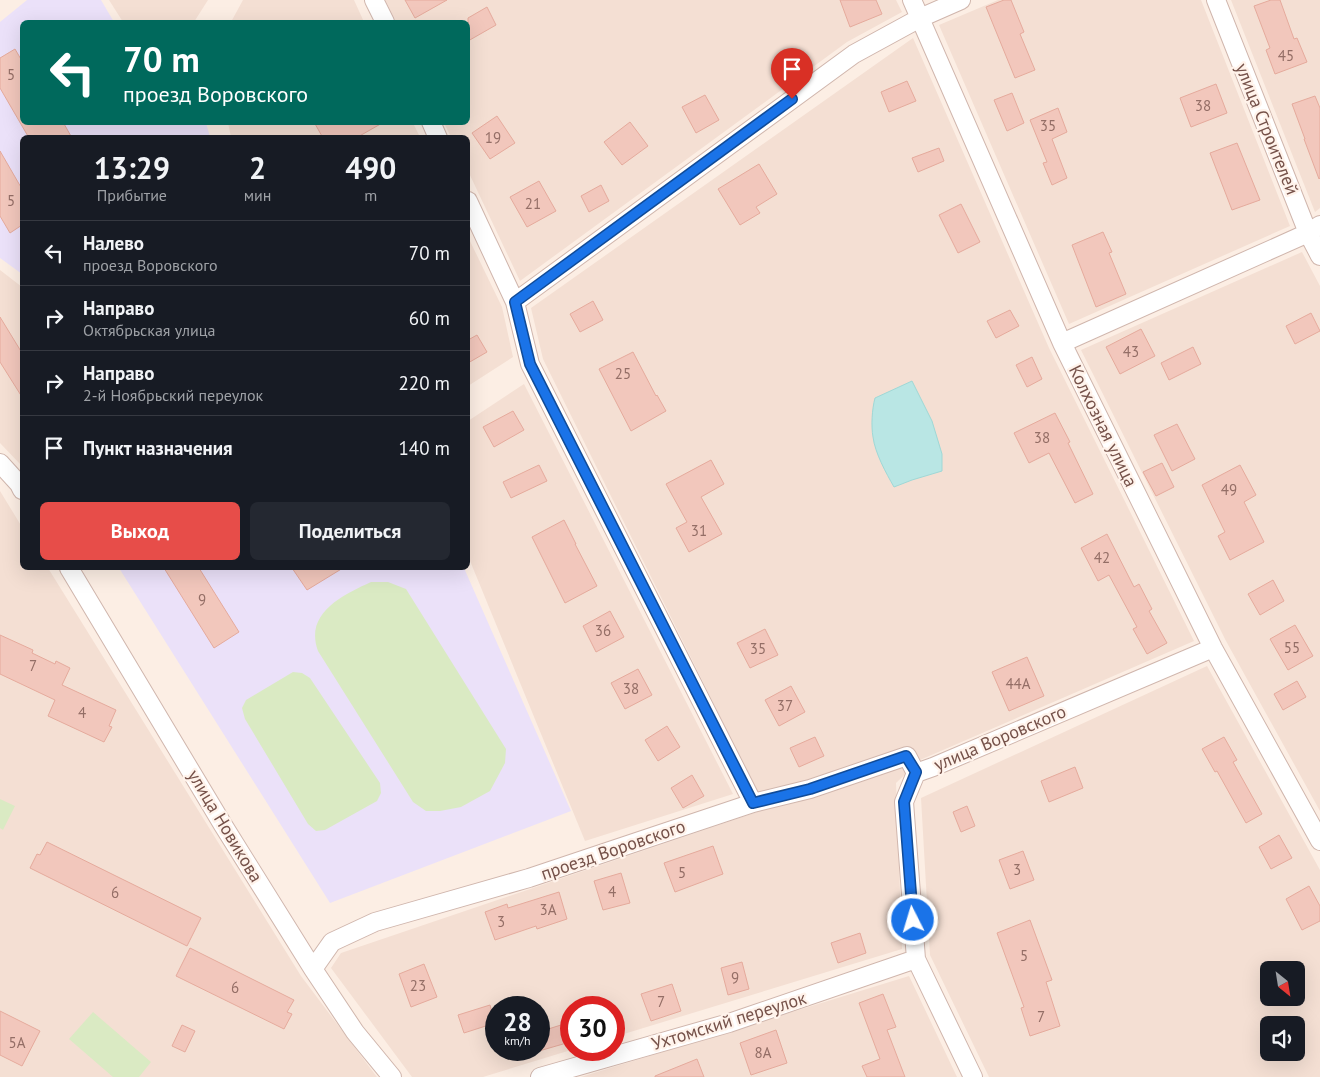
<!DOCTYPE html>
<html lang="ru">
<meta charset="utf-8">
<style>
:root{--surface:#171b24;--page:#242831;--text:#f1f3f6;--muted:#9ea1a6;--line:#363941;--accent:#e74d49}
body{margin:0;font-family:"PT Sans",sans-serif;background:var(--page);color:var(--text);height:100vh;display:flex;flex-direction:column;font-size:19px;white-space:nowrap}
*{box-sizing:border-box;margin:0}
p{font-size:16px;color:var(--muted)}
.icon{flex:none;width:28px;height:28px;fill:none;stroke:currentColor;stroke-width:2;stroke-linecap:round;stroke-linejoin:round}
.map{position:relative;flex:1;overflow:hidden}
.sheet{position:absolute;left:20px;top:135px;width:450px;height:435px;display:flex;flex-direction:column;background:var(--surface);border-radius:8px;box-shadow:0 5px 20px #0002}
.sheet>*{flex:none}
.hud{position:absolute;left:20px;top:20px;width:450px;height:105px;border-radius:8px;box-shadow:0 5px 20px #0002;background:#00695c;color:#fff;overflow:hidden}
.needle{width:32px;rotate:150deg}
.fabs{position:absolute;left:1260px;top:961px;display:grid;gap:10px}
.fabs a{display:grid;place-items:center;width:45px;height:45px;border-radius:8px;background:var(--surface);box-shadow:0 5px 20px #0002;font-size:25px}
.speed{position:absolute;left:485px;top:996px;display:flex;gap:10px;font-size:25px;font-weight:700;text-align:center}
.speed>*{display:grid;place-content:center;width:65px;height:65px;border-radius:50%;background:var(--surface);box-shadow:0 5px 20px #0002;line-height:1}
.speed small{font-size:12px;font-weight:400}
.speed .limit{border:8px solid #d22;background:#fff;color:#111}
.pin{position:absolute;display:grid;place-items:center;width:42px;height:42px;color:#fff;margin:-51px -21px;border-radius:50% 50% 50% 0;rotate:-45deg;box-shadow:0 0 5px #0007}
.pin .icon{rotate:45deg}
.me{position:absolute;width:55px;margin:-28px;rotate:355deg;stroke-linejoin:round;filter:drop-shadow(0 0 4px #0008)}
.turn{display:flex;align-items:center;gap:18px;height:105px;padding:0 20px;font-size:22px}
.turn .icon{width:65px;height:65px;stroke-width:2.5}
.turn b{display:block;font-size:35px;line-height:42px}
.eta{display:flex;justify-content:space-evenly;align-items:center;height:85px;text-align:center}
.eta b{font-size:30px;font-weight:700;line-height:35px}
.button{display:flex;gap:10px;margin-top:auto;padding:10px 20px}
.button a{flex:1;height:58px;border-radius:8px;background:var(--accent);color:#fff;font-size:20px;font-weight:700;line-height:58px;text-align:center}
.button a+a{background:var(--page);color:var(--text)}
ul{padding:0;list-style:none}
li{display:flex;align-items:center;gap:15px;height:65px;padding:0 20px;border-top:1px solid var(--line)}
li div{flex:1}
li b{display:block;font-size:19px}
li em{font-style:normal}
.map>svg:first-child{display:block}
.residential{fill:#f4dfd3;fill-rule:evenodd}
.education{fill:#ebe1f9}
.green{fill:#daeac3}
.water{fill:#b9e6e4;stroke:#9fd8d6}
.building{fill:#f2c7bc;stroke:#e5aa9c}
.lines{fill:none;stroke-linecap:round;stroke-linejoin:round}
.minor-casing{stroke:#d0b6ad;stroke-width:20}
.minor{stroke:#fff;stroke-width:18}
.route-casing{stroke:#114b97;stroke-width:12}
.route{stroke:#1a73e8;stroke-width:9}
.labels{text-anchor:middle;stroke-width:4.5;stroke-linejoin:round;paint-order:stroke}
.number-label{font-size:15px;fill:#946e66}
.street-label{font-size:18px;fill:#755149;stroke:#fff3eb}
</style>
<div class="map">
<svg width="1320" height="1077" viewBox="0 0 1320 1077">
<rect width="100%" height="100%" fill="#fceee4"/>
<!-- residential -->
<path class="residential" d="M109 0H208L194 22H123Z
M243 0H354L364 22H231Z
M385 0H896L902 12 847 42 520 281 468 171V138L451 137 444 123 468 122V22H396Z
M998 0H1201L1290 226 1069 324 939 25Z
M1231 0H1320V208L1315 212Z
M913 38 1049 348 1194 641 920 760 896 783 902 949 614 1037V1008H571V1050L483 1077H412L331 968 341 953 766 809 543 359 531 308ZM496 1008H539V1050H496Z
M228 123H413L420 137H231Z
M468 237 502 307 513 357 468 386Z
M1302 252 1320 286V811L1226 641 1081 350Z
M0 270 22 287V463L20 464 0 443Z
M524 384 733 794 585 841 468 556V421Z
M0 491 22 527V568H48L301 976 377 1077H0Z
M1207 666 1320 870V1077H989L930 955 921 798ZM1269 970H1296V998H1269ZM1269 1025H1296V1052H1269Z
M909 976 957 1077H581Z"/>
<!-- education -->
<path class="education" d="M27 0H101L114 22H22V122L206 123 210 137 22 138V274L0 258V22Z
M119 568H464L571 811 330 903Z"/>
<!-- green -->
<path class="green" d="M371 582H388L406 589 506 749 505 763 490 791 461 807 440 811H426L413 802 318 651C304 613 343 595 371 582Z
M293 672 302 673 310 678 380 783 381 793 377 801 325 830 316 831 308 824 245 719 242 708 246 700Z
M0 799 15 806 3 830 0 828Z
M93 1012 151 1062 139 1077H113L69 1039Z"/>
<!-- water -->
<path class="water" d="M912 381 932 421 942 454V471L912 480 894 487C886 473 875 453 873 437 871 426 872 409 875 398Z"/>
<!-- building -->
<path class="building" d="M405 0H447L415 18Z
M840 0H876L882 14 850 27Z
M1004 0H1011L1024 32 1020 34 1035 70 1015 78 986 7Z
M1271 0H1280L1294 39 1297 38 1307 62 1275 74 1266 50 1270 48 1254 6Z
M487 7 496 25 468 41V18Z
M15 49 22 61V122H63L72 138H29L0 88V58Z
M907 81 916 101 889 112 881 92Z
M1216 84 1227 113 1191 127 1180 98Z
M1012 93 1024 123 1007 131 994 100Z
M705 95 719 120 696 133 682 107Z
M1315 96 1320 108V178L1319 179 1304 139H1305L1292 104Z
M1058 108 1067 132 1052 139 1067 178 1052 185 1043 163 1047 162 1030 120Z
M497 116 515 143 490 159 472 133Z
M314 122H384L356 138H323Z
M630 122 648 146 622 165 604 142Z
M1237 143 1260 200 1232 210 1210 153Z
M939 148 944 161 918 172 912 158Z
M0 151 22 189V225L10 233 0 216Z
M759 164 777 194 756 207 760 213 740 225 718 189Z
M539 181 556 211 527 227 510 197Z
M601 185 609 201 589 212 581 196Z
M961 204 980 242 958 253 939 215Z
M1103 232 1112 252 1109 253 1126 294 1096 307 1072 245Z
M593 301 603 320 580 332 570 314Z
M1010 310 1019 326 996 338 987 321Z
M1311 313 1320 331 1295 344 1286 326Z
M0 317 22 353V397L0 362Z
M1141 329 1155 356 1120 374 1106 347Z
M477 335 487 352 468 363V340Z
M1193 347 1201 364 1169 380 1161 363Z
M633 352 656 396 657 395 666 411 631 431 599 369Z
M1032 357 1042 379 1027 387 1016 365Z
M513 411 524 430 494 447 483 427Z
M1055 413 1070 442 1068 443 1093 494 1075 503 1049 453 1029 463 1014 433Z
M1177 424 1195 459 1172 471 1154 435Z
M711 460 724 484 701 497 722 534 689 552 676 528 687 522 666 484Z
M1162 463 1174 487 1156 496 1143 472Z
M539 465 547 481 511 498 503 482Z
M1240 465 1256 495 1244 502 1264 542 1230 560 1218 536 1225 532 1202 485Z
M564 520 576 544H575L597 586 565 603 532 537Z
M1107 534 1134 587 1139 584 1152 609 1149 611 1167 643 1147 654 1133 629 1137 627 1109 575 1098 581 1081 548Z
M164 568H199L239 632 214 648Z
M292 568H343L307 590Z
M1273 580 1284 601 1260 615 1248 594Z
M610 611 624 637 596 652 583 626Z
M1295 625 1313 656 1288 670 1270 639Z
M765 629 778 655 750 668 737 643Z
M0 635 33 650 32 653 55 664 56 661 70 668 62 685 116 710 109 726 112 727 104 742 48 716 55 700 0 674Z
M1027 657 1044 696 1009 711 992 672Z
M638 669 652 695 625 709 611 683Z
M1297 681 1306 697 1283 710 1274 694Z
M791 686 805 712 779 726 765 700Z
M667 726 680 747 658 761 645 740Z
M815 737 824 756 799 767 790 748Z
M1224 737 1237 760 1233 762 1262 814 1246 823 1217 771 1215 772 1202 749Z
M1075 767 1083 788 1049 802 1041 781Z
M692 775 704 796 683 808 671 788Z
M967 806 975 826 961 832 953 812Z
M1279 835 1292 858 1271 869 1259 847Z
M47 842 201 918 187 946 30 868 37 854 40 855Z
M713 846 723 874 675 892 664 863Z
M1023 851 1034 880 1010 889 999 860Z
M621 873 630 903 603 910 594 881Z
M1309 886 1320 906V921L1302 930 1286 899Z
M559 892 567 919 537 929 536 926 495 940 485 912 507 904 508 908Z
M1030 920 1052 980 1046 982 1060 1026 1030 1036 1021 1008 1024 1007 997 933Z
M860 933 866 953 838 963 831 943Z
M190 948 294 1000 287 1012 292 1014 284 1029 176 976Z
M742 962 749 989 728 995 721 968Z
M424 964 437 997 411 1007 399 974Z
M672 984 681 1011 651 1021 641 994Z
M883 994 896 1027 887 1030 905 1077H867L862 1066 880 1059 859 1003Z
M490 1005 495 1023 464 1033 458 1015Z
M0 1011 40 1031 22 1066 0 1055Z
M564 1024 570 1042 539 1051V1032Z
M182 1025 195 1031 185 1052 172 1046Z
M776 1030 787 1063 751 1075 740 1043Z
M697 1059 704 1077H655V1076Z"/>
<g class="lines">
<!-- minor casing -->
<g class="minor-casing">
<path id="minor" d="M374 0 385 22
M912 0 1062 343 1213 648 1320 841
M1216 0 1308 233 1320 256
M431 122 438 138
M468 201 515 302 530 364 753 803
M515 302 854 54 920 18 961 0
M1062 343 1308 233 1320 225
M0 463 19 484 22 490
M69 568 223 825 313 969 355 1032 392 1077
M313 969 332 942 375 922 529 878 753 803 810 789 907 756 916 773
M540 1077 729 1023 916 959
M973 1077 916 959 904 802 916 773 933 767 1213 648"/>
</g>
<!-- minor -->
<use href="#minor" class="minor"/>
</g>
<g class="lines">
<!-- route casing -->
<g class="route-casing">
<path id="route" d="M792 99 515 302 530 364 753 803 810 789 906 756 916 772 904 802 913 920"/>
</g>
<!-- route -->
<use href="#route" class="route"/>
</g>
<g class="labels">
<!-- number labels -->
<g class="number-label">
<text x="1286" y="61">45</text>
<text x="11" y="80">5</text>
<text x="1203" y="111">38</text>
<text x="1048" y="131">35</text>
<text x="493" y="143">19</text>
<text x="11" y="206">5</text>
<text x="533" y="209">21</text>
<text x="1131" y="357">43</text>
<text x="623" y="379">25</text>
<text x="1042" y="443">38</text>
<text x="1229" y="495">49</text>
<text x="699" y="536">31</text>
<text x="1102" y="563">42</text>
<text x="202" y="605">9</text>
<text x="603" y="636">36</text>
<text x="1292" y="653">55</text>
<text x="758" y="654">35</text>
<text x="33" y="671">7</text>
<text x="1018" y="689">44А</text>
<text x="631" y="694">38</text>
<text x="785" y="711">37</text>
<text x="82" y="718">4</text>
<text x="1017" y="875">3</text>
<text x="682" y="878">5</text>
<text x="612" y="897">4</text>
<text x="115" y="898">6</text>
<text x="548" y="915">3А</text>
<text x="501" y="927">3</text>
<text x="1024" y="961">5</text>
<text x="735" y="983">9</text>
<text x="418" y="991">23</text>
<text x="235" y="993">6</text>
<text x="661" y="1007">7</text>
<text x="1041" y="1022">7</text>
<text x="17" y="1048">5А</text>
<text x="763" y="1058">8А</text>
</g>
<!-- street labels -->
<g class="street-label">
<text transform="translate(1267 129) rotate(68)" y="6">улица Строителей</text>
<text transform="translate(1103 426) rotate(64)" y="6">Колхозная улица</text>
<text transform="translate(1000 738) rotate(-23)" y="6">улица Воровского</text>
<text transform="translate(225 826) rotate(59)" y="6">улица Новикова</text>
<text transform="translate(613 850) rotate(-19)" y="6">проезд Воровского</text>
<text transform="translate(729 1021) rotate(-17)" y="6">Ухтомский переулок</text>
</g>
</g>
</svg>
<div class="fabs">
<a><svg class="needle" viewBox="-14 -14 28 28"><path d="M0-13l5 13h-10z" fill="#e53935"/><path d="M0 13l5-13h-10z" fill="#9ea1a6"/></svg></a>
<a><svg class="icon" aria-label="sound" viewBox="0 0 24 24"><path d="M4 9h4l5-4v14l-5-4H4zM17 9q2 3 0 6"/></svg></a>
</div>
<div class="speed"><div>28<small>km/h</small></div><div class="limit">30</div></div>
<div class="pin" style="left:792px;top:99px;background:#d93025"><svg class="icon" aria-label="arrive" viewBox="0 0 24 24"><path d="M6 21V4h12l-3 4 3 4H6"/></svg></div>
<svg class="me" style="left:913px;top:920px" viewBox="-20 -20 40 40"><circle r="17" fill="#1a73e8" stroke="#fff" stroke-width="3"/><path d="M0-11L8 9 0 5-8 9z" fill="#fff"/></svg>
<div class="hud">
<div class="turn"><svg class="icon" aria-label="left" viewBox="0 0 24 24"><path d="M17 20v-9H6M10 6l-5 5 5 5"/></svg><div><b>70 m</b>проезд Воровского</div></div>
</div>
<section class="sheet">
<div class="eta">
<div><b>13:29</b><p>Прибытие</p></div>
<div><b>2</b><p>мин</p></div>
<div><b>490</b><p>m</p></div>
</div>
<ul>
<li><svg class="icon" aria-label="left" viewBox="0 0 24 24"><path d="M17 20v-9H6M10 6l-5 5 5 5"/></svg><div><b>Налево</b><p>проезд Воровского</p></div><em>70 m</em></li>
<li><svg class="icon" aria-label="right" viewBox="0 0 24 24"><path d="M7 20v-9h11M14 6l5 5-5 5"/></svg><div><b>Направо</b><p>Октябрьская улица</p></div><em>60 m</em></li>
<li><svg class="icon" aria-label="right" viewBox="0 0 24 24"><path d="M7 20v-9h11M14 6l5 5-5 5"/></svg><div><b>Направо</b><p>2-й Ноябрьский переулок</p></div><em>220 m</em></li>
<li><svg class="icon" aria-label="arrive" viewBox="0 0 24 24"><path d="M6 21V4h12l-3 4 3 4H6"/></svg><div><b>Пункт назначения</b></div><em>140 m</em></li>
</ul>
<div class="button"><a>Выход</a><a>Поделиться</a></div>
</section>
</div>
